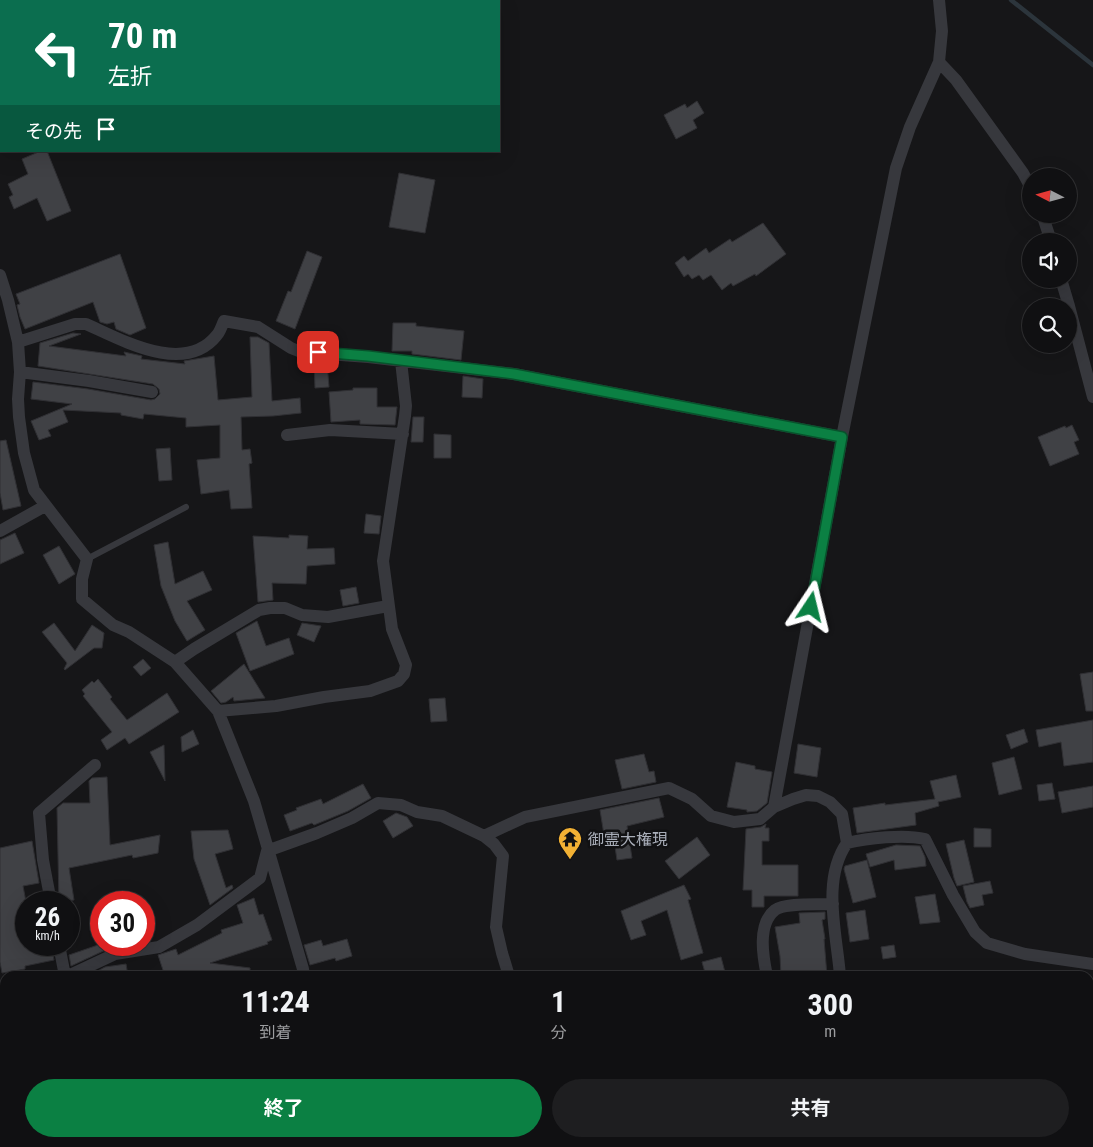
<!DOCTYPE html>
<html lang="ja">
<meta charset="utf-8">
<style>
:root{--surface:#101012;--page:#1e1e20;--text:#f1f3f6;--muted:#9c9d9f;--line:#303032;--accent:#0b8043}
body{margin:0;font-family:"Roboto Condensed","Noto Sans JP",sans-serif;background:var(--page);color:var(--text);height:100vh;display:flex;flex-direction:column;font-size:19px;white-space:nowrap}
*{box-sizing:border-box;margin:0}
p{font-size:16px;color:var(--muted)}
.icon{flex:none;width:28px;height:28px;fill:none;stroke:currentColor;stroke-width:2;stroke-linecap:round;stroke-linejoin:round}
.map{position:relative;flex:1;overflow:hidden}
.drawer{position:absolute;left:0px;top:971px;width:1094px;height:176px;display:flex;flex-direction:column;background:var(--surface);border-radius:15px 15px 0 0;box-shadow:0 5px 20px #0002,0 0 0 1px var(--line)}
.drawer>*{flex:none}
.hud{position:absolute;left:0px;top:0px;width:500px;height:152px;box-shadow:0 5px 20px #0002,0 0 0 1px var(--line);background:#0b6e4f;color:#fff;overflow:hidden}
.needle{width:32px;rotate:276deg}
.controls{position:absolute;left:1022px;top:168px;display:grid;gap:10px}
.controls a{display:grid;place-items:center;width:55px;height:55px;border-radius:50%;background:var(--surface);box-shadow:0 5px 20px #0002,0 0 0 1px var(--line);font-size:25px}
.speed{position:absolute;left:15px;top:891px;display:flex;gap:10px;font-size:25px;font-weight:700;text-align:center}
.speed>*{display:grid;place-content:center;width:65px;height:65px;border-radius:50%;background:var(--surface);box-shadow:0 5px 20px #0002,0 0 0 1px var(--line);line-height:1}
.speed small{font-size:12px;font-weight:400}
.speed .limit{border:8px solid #d22;background:#fff;color:#111}
.pin{position:absolute;display:grid;place-items:center;width:42px;height:42px;color:#fff;margin:-21px;border-radius:10px;box-shadow:0 2px 8px #0006}
.me{position:absolute;width:55px;margin:-28px;rotate:10deg;stroke-linejoin:round;filter:drop-shadow(0 0 4px #0008)}
.turn{display:flex;align-items:center;gap:18px;height:105px;padding:0 25px;font-size:22px}
.turn .icon{width:65px;height:65px;stroke-width:2.5}
.turn b{display:block;font-size:35px;line-height:42px}
.then{display:flex;align-items:center;height:48px;padding:0 25px;background:#0003;gap:10px;font-size:19px}
.eta{display:flex;justify-content:space-evenly;align-items:center;height:85px;text-align:center}
.eta b{font-size:30px;font-weight:700;line-height:35px}
.button{display:flex;gap:10px;margin-top:auto;padding:10px 25px}
.button a{flex:1;height:58px;border-radius:30px;background:var(--accent);color:#fff;font-size:20px;font-weight:700;line-height:58px;text-align:center}
.button a+a{background:var(--page);color:var(--text)}
.map>svg:first-child{display:block}
.lines{fill:none;stroke-linecap:round;stroke-linejoin:round}
.stream{stroke:#2c353c;stroke-width:4.5}
.building{fill:#404145;stroke:#303034}
.service{stroke:#37383d;stroke-width:6}
.minor{stroke:#37383d;stroke-width:12}
.route-casing{stroke:#07532c;stroke-width:12}
.route{stroke:#0b8043;stroke-width:9}
.labels{text-anchor:middle;stroke-width:5;stroke-linejoin:round;paint-order:stroke}
.poi-label{font-size:16px;fill:#a8adb8;stroke:#111113;text-anchor:start}
</style>
<div class="map">
<svg width="1093" height="1147" viewBox="0 0 1093 1147">
<rect width="100%" height="100%" fill="#161618"/>
<g class="lines">
<!-- stream -->
<path class="stream" d="M1011 0 1093 65"/>
</g>
<!-- building -->
<path class="building" d="M697 101 704 113 693 120 697 128 676 139 664 115 685 104 687 108Z
M41 151H47L71 211 47 221 37 198 14 209 9 197 13 195 8 184 28 174 22 159Z
M399 173 435 180 425 233 389 227Z
M763 223 786 254 756 276 755 274 733 286 731 283 722 290 711 275 703 280 699 275 692 279 688 274 684 277 675 263 684 256 688 261 706 248 709 253 730 239 732 242Z
M307 251 322 257 295 329 276 321 288 291 291 292Z
M120 254 146 328 130 335 116 329 114 322 107 324 100 322 93 302 25 329 20 317 17 305 20 304 16 294Z
M393 323H416V326L464 331 461 360 412 354V351H392Z
M73 333 81 334 49 346 126 356 124 352 142 356 141 359 185 364 184 361 214 356 218 400 252 397 250 337H258L269 343 272 401 300 398 301 413 273 416 241 417 242 450 250 449 252 463 249 464 252 508 231 509 229 490 201 494 197 460 220 458V425L186 427V418L144 414 143 419 121 415V413L63 410 68 422 48 430 51 436 39 440 31 421 72 404 31 399 33 382 88 389 151 400 155 399 160 394 159 389 153 384 38 366 40 343Z
M314 361 327 362 329 387 315 388Z
M463 376 483 379 482 398 462 397Z
M353 388H377V407H397L395 425 360 424V420L331 422 329 392 353 390Z
M413 417H424L423 442H411Z
M1072 425 1079 440 1074 442 1079 454 1050 466 1038 437 1065 426 1066 428Z
M434 434 451 435V458H434Z
M6 440 21 506 3 510 0 493V441Z
M170 448 172 480 159 481 156 449Z
M366 514 381 516 379 534 364 533Z
M15 533 24 553 0 564V540Z
M289 535 308 536 307 549 334 548 335 564 307 566 306 584 272 583 273 600 258 602 253 536 289 538Z
M168 542 175 584 203 571 212 590 187 601 205 630 187 641 175 621 161 586 154 545Z
M59 546 75 574 59 584 43 555Z
M356 587 359 603 343 606 340 590Z
M257 621 266 646 289 638 294 654 250 671 236 633Z
M54 623 75 651 92 625 104 633 102 648H94L65 670 64 669 67 663 42 632Z
M302 623 321 626 314 642 297 635Z
M143 659 151 668 141 676 133 667Z
M244 664 265 698 234 701 233 697 226 702 221 703 211 691Z
M1093 672V711H1086L1080 674Z
M98 679 112 697 110 699 127 720 167 693 179 712 129 744 125 738 107 750 101 740 112 732 83 696 85 694 82 690 92 681 94 683Z
M445 698 447 721 431 722 429 699Z
M1093 720V762L1064 766 1061 742 1039 747 1036 730Z
M1024 729 1028 742 1011 749 1006 735Z
M193 730 199 744 182 752 181 737Z
M798 744 821 748 817 777 794 773Z
M164 745 165 781 150 752Z
M644 754 649 772 654 771 656 782 622 789 615 760Z
M1014 757 1022 789 999 795 992 763Z
M736 762 755 766V769L772 772 767 803 757 811 747 812V810L727 807Z
M956 775 961 797 938 802 939 806 915 813 916 825 857 833 853 808 885 803V805L935 799 930 781Z
M107 777 110 845 160 835 158 853 133 858 132 855 69 868 74 900 59 902 57 808 63 803H90L89 781 92 778Z
M1052 783 1055 799 1039 801 1037 785Z
M363 784 371 798 348 811 314 825 312 823 290 831 284 815 297 810 296 808 321 799 323 804Z
M1093 786V807L1062 813 1058 792Z
M659 798 664 817 627 826 632 858 617 860 614 840 605 841 600 810Z
M396 813 407 817 413 826 393 838 383 821Z
M766 824 765 828H769V841H762V865H798V896H764V907H752V890H743L746 829 761 827Z
M974 828 991 829V847H974Z
M228 830 233 849 215 854 226 888 232 885 233 888 210 905 194 859 191 831Z
M697 837 710 855 679 879 665 861Z
M964 840 974 882 957 886 954 878 946 844Z
M32 841 39 883 23 886 26 902 21 903 23 914 19 915 25 945H51L54 960 25 966V969L2 973 0 962V848Z
M896 845 920 846 925 857 926 866 895 870 894 860 870 867 866 854Z
M867 860 876 897 853 903 844 869 845 866Z
M990 881 993 893 982 895 984 905 970 908 967 902 963 886Z
M684 885 691 899 688 900 703 953 681 960 667 910 641 921 646 935 631 940 621 911Z
M935 894 940 922 920 924 915 897Z
M254 898 259 915 263 914 272 940 267 942 268 944 210 963 250 968V976H165L158 955 176 949 178 955 222 933 221 930 243 923 237 905Z
M865 910 869 939 850 942 846 913Z
M825 912V919L822 920 825 939H824L827 976H781L780 956 775 927 800 923 799 913Z
M347 939 352 956 336 961 335 958 310 965 304 945 321 940 323 946Z
M101 944V945H120L112 947 71 966 69 955Z
M894 945 896 957 883 959 881 947Z
M721 957 726 976H706L702 962Z
M126 964 128 976H92V974L105 967Z"/>
<g class="lines">
<!-- service -->
<path class="service" d="M87 559 186 507"/>
<!-- minor -->
<path class="minor" d="M939 62 956 80 1023 173 1031 188
M1042 214 1051 241
M0 275 8 300 18 342 20 372 18 399 19 417 24 453 34 490 87 559 82 579V599L113 625 129 632 175 662 218 711 254 801 303 969 304 976
M1061 279 1069 306
M1069 306 1093 397
M18 342 75 324H86C122 340 185 376 217 335 220 332 222 325 224 321L258 327 291 348 301 352 368 357 514 374 842 437
M20 372 89 381 152 392
M287 435 330 430 403 434
M0 531 45 506
M175 662 194 649 259 610 270 608H285L302 615 328 617 388 606
M218 711 276 706 324 697 370 691 398 681 404 674 406 665 392 629 383 561 405 416 406 406 401 361
M774 807 842 437 896 168 910 127 939 62 942 31 939 0
M484 836 525 817 669 788 692 799 711 816 734 822 760 819 774 807 793 799 806 795 818 796 830 802 842 814 847 843
M267 851 317 833 352 818 378 803 401 805 417 812 442 816 484 836 494 844 503 856 496 927 502 953 509 976
M51 902 43 860 39 813 95 765
M59 945 65 976
M68 976 115 954 159 947 197 925 260 878 267 851
M767 976C763 957 757 924 775 910 786 902 819 905 833 904
M840 976C837 934 821 880 847 843 867 838 905 834 925 839L953 895 975 932 987 943 1025 954 1093 964
M0 999 5 998
M0 1094 5 1092
M65 1142 67 1147
M374 1142 377 1147
M549 1142 550 1147
M821 1142V1147
M914 1142 915 1147
M652 1147 666 1142"/>
</g>
<g class="lines">
<!-- route casing -->
<g class="route-casing">
<path id="route" d="M318 352 368 356 514 374 842 437 811 607"/>
</g>
<!-- route -->
<use href="#route" class="route"/>
</g>
<!-- icons -->
<defs>
<g id="temple-pin" transform="scale(1.25)"><path d="M0 17L-7.5 6A9.5 9.5 0 1 1 7.5 6Z" fill="#f2b134" stroke="#111113"/><path d="M0-6L5-2H3V0L6.5 2.5H4V6H1.5V3h-3V6H-4V2.5H-6.5L-3 0V-2H-5Z" fill="#111"/></g>
</defs>
<g fill-rule="evenodd">
<use href="#temple-pin" x="570" y="839"/>
</g>
<g class="labels">
<!-- poi labels -->
<g class="poi-label">
<text x="588" y="845">御霊大権現</text>
</g>
</g>
</svg>
<div class="controls">
<a><svg class="needle" viewBox="-14 -14 28 28"><path d="M0-13l5 13h-10z" fill="#e53935"/><path d="M0 13l5-13h-10z" fill="#9c9d9f"/></svg></a>
<a><svg class="icon" aria-label="sound" viewBox="0 0 24 24"><path d="M4 9h4l5-4v14l-5-4H4zM17 9q2 3 0 6"/></svg></a>
<a><svg class="icon" aria-label="search" viewBox="0 0 24 24"><circle cx="10" cy="10" r="6"/><path d="M15 15l6 6"/></svg></a>
</div>
<div class="speed"><div>26<small>km/h</small></div><div class="limit">30</div></div>
<div class="pin" style="left:318px;top:352px;background:#d93025"><svg class="icon" aria-label="arrive" viewBox="0 0 24 24"><path d="M6 21V4h12l-3 4 3 4H6"/></svg></div>
<svg class="me" style="left:811px;top:607px" viewBox="-20 -20 40 40"><path d="M0-17L14 15 0 8-14 15z" fill="#0b8043" stroke="#fff" stroke-width="4"/></svg>
<div class="hud">
<div class="turn"><svg class="icon" aria-label="left" viewBox="0 0 24 24"><path d="M17 20v-9H6M10 6l-5 5 5 5"/></svg><div><b>70 m</b>左折</div></div>
<div class="then">その先<svg class="icon" aria-label="arrive" viewBox="0 0 24 24"><path d="M6 21V4h12l-3 4 3 4H6"/></svg></div>
</div>
<section class="drawer">
<div class="eta">
<div><b>11:24</b><p>到着</p></div>
<div><b>1</b><p>分</p></div>
<div><b>300</b><p>m</p></div>
</div>
<div class="button"><a>終了</a><a>共有</a></div>
</section>
</div>
